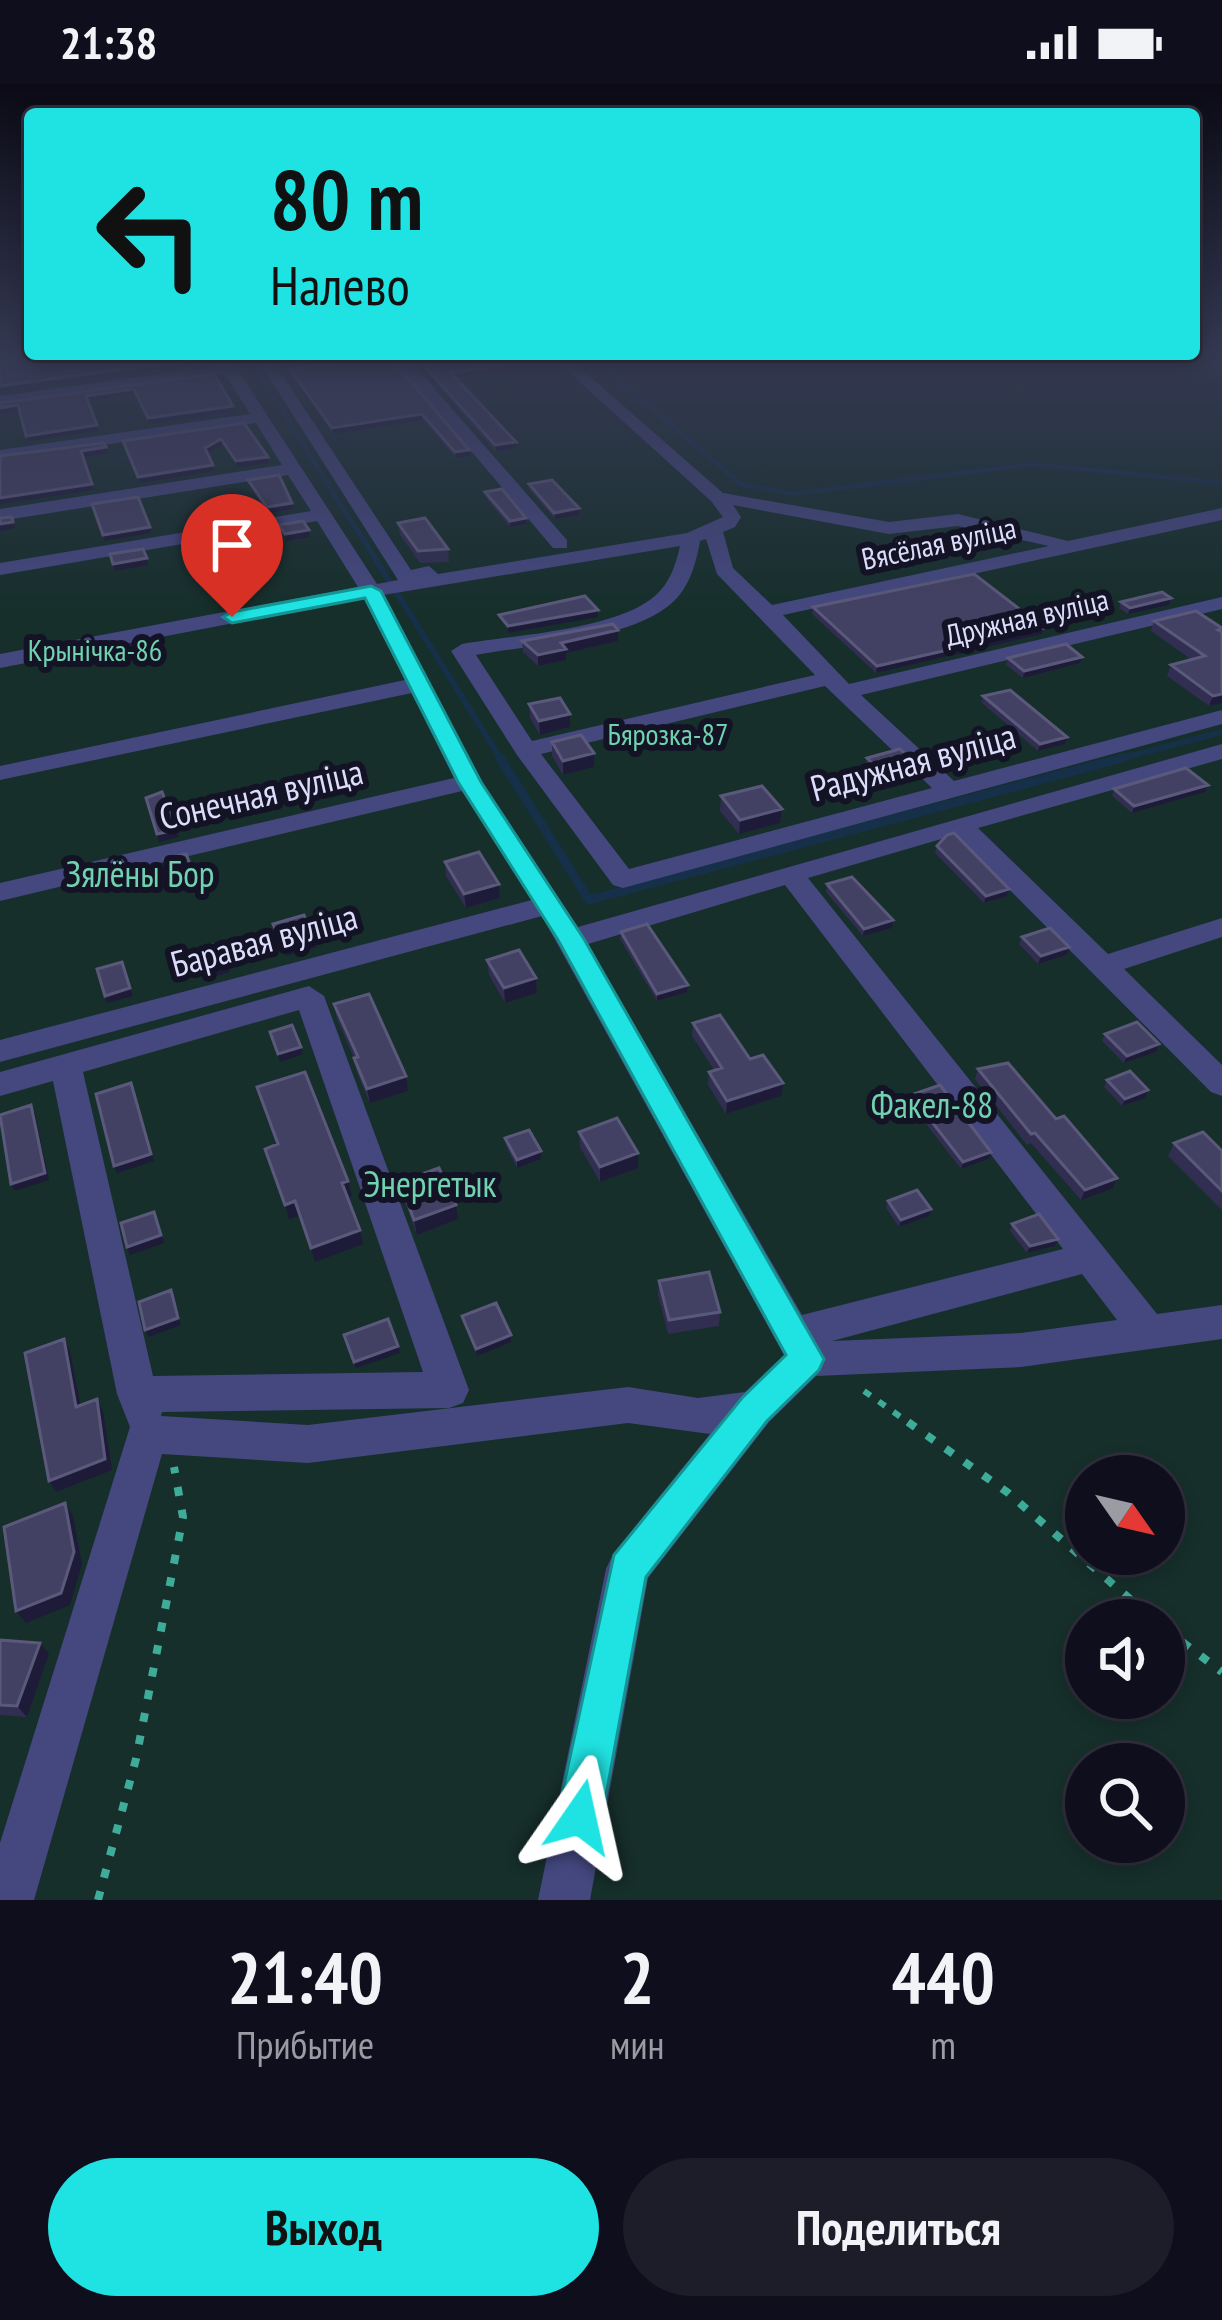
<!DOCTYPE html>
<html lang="ru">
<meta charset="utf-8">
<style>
:root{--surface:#0f0e1c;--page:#1d1c29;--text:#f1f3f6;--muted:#9b9ca3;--line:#2f2e3b;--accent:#1fe3e2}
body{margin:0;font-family:"PT Sans Narrow",sans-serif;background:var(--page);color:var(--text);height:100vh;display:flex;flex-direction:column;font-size:45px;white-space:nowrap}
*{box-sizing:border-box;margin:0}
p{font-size:39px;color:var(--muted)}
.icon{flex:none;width:66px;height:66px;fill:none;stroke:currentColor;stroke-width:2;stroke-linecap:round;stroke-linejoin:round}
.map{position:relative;height:1816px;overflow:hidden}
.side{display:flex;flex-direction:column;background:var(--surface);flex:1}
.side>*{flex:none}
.banner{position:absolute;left:24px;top:24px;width:1176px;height:252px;border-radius:12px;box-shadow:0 6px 18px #0003,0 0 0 3px var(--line);background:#1fe3e2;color:#111;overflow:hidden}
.needle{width:78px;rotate:124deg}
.buttons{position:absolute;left:1065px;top:1371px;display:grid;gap:24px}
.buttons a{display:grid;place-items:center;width:120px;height:120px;border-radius:50%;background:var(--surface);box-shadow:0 6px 18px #0003,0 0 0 3px var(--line);font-size:60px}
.pin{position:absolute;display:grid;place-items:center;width:102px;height:102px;color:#fff;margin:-123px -51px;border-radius:50% 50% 50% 0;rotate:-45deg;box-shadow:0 0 12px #0007}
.pin .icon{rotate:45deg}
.me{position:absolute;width:132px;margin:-66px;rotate:11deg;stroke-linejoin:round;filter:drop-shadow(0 0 9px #0008)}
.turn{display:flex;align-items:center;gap:42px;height:252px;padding:0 48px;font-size:54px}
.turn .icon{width:156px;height:156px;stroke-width:2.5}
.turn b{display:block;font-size:84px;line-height:102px}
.eta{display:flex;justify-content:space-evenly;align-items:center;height:204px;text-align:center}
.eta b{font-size:72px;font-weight:700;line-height:84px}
.action{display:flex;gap:24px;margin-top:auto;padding:24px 48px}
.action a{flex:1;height:138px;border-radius:72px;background:var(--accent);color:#111;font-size:48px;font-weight:700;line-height:138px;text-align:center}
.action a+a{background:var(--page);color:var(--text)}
.status{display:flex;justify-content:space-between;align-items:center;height:84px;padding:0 60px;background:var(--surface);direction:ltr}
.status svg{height:33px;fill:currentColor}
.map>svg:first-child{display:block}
.green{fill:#162f2b;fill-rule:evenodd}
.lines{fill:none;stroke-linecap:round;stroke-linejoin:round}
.stream-far2{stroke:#17304a;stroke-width:4.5}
.stream-far1{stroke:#17304a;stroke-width:6}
.stream{stroke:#17304a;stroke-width:9}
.path-far1{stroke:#3fab99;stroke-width:6;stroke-dasharray:8 10;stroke-linecap:butt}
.path{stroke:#3fab99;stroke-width:8;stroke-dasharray:9 14;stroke-linecap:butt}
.minor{fill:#44487f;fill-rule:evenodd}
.wall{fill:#312e51}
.shaded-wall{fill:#1e1b38}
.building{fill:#434163;stroke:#5b597b;stroke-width:3}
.route{fill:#1fe3e2;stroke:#149493;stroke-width:3}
.labels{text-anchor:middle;stroke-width:12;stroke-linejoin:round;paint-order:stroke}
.far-street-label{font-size:30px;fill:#dcdcfb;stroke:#141326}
.far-park-label{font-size:30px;fill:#70d2af;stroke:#141326}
.street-label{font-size:36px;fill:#dcdcfb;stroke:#141326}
.park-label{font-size:36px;fill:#70d2af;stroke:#141326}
</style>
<div class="status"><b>21:38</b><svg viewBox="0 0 49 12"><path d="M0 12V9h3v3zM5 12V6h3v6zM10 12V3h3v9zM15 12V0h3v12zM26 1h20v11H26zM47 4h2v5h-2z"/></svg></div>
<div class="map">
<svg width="1222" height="1816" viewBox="0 0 1222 1816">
<rect width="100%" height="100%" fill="#141326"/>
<!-- green -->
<path class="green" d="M0 271H1222V1816H0ZM1086 1392H1164V1470H1086ZM1086 1536H1164V1614H1086ZM1086 1680H1164V1758H1086Z"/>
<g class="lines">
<!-- stream-far2 -->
<path class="stream-far2" d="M589 271 741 400 792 410 1034 380 1222 399
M258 288 359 450"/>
<!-- stream-far1 -->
<path class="stream-far1" d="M358 447 502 677
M1112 677 1222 648"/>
<!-- stream -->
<path class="stream" d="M500 674 589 816 1123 674"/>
<!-- path-far1 -->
<path class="path-far1" d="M864 1307 912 1341"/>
<!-- path -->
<path class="path" d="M908 1338 1007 1408 1154 1536
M1164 1544 1222 1588
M98 1816 136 1675 183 1433 174 1383"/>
<!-- minor -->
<path class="minor" d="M0 271H37L0 280Z
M214 271H228L377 500 398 496 255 271H269L411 486 429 482 438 490 687 449 723 433 711 417 550 271H565L723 409 889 438 958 430 1068 457 1222 424V436L783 531 849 600 1222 513V525L861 611 954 697 1222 626V640L623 804 613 801 517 671 451 567 462 560C514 551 616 546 655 512 670 499 676 480 680 462L383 511 482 698 578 843 1222 660V675L978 744 1108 870 1222 834V853L1124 885 1222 981V1012L1211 1008 955 751 808 794 1157 1230 1222 1221V1255L1021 1283 816 1292 769 1338 648 1494 590 1816H538L606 1485 613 1470 710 1350 628 1339 308 1379 162 1370 34 1816H0V1759L130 1343 117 1310 53 997 0 1012V988L309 902 324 912 469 1306 463 1319 449 1324 162 1328 161 1332 308 1341 628 1303 698 1314 745 1308 784 1271 542 832 0 978V956L532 816 462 707 0 817V799L454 694 412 609 0 696V682L405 596 364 514 0 584V570L358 503 317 437 0 491V479L311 427 288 391 0 437V425L282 381 256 339 0 376V366L250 330 225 290 0 322V312L220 282ZM733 421 889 450 958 442 1049 462 772 521 733 484 723 448 735 443 741 433ZM706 455 717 490 815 591 532 657 476 571C528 561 625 556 667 523 688 508 696 481 700 457ZM825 602 932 704 629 785 541 670ZM785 801 1063 1165 802 1231 588 860ZM299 926 423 1288 153 1292 83 988ZM1082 1190 1117 1236 1021 1249 832 1257Z
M390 271H405L567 456V464H553Z"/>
</g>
<!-- wall -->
<path class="wall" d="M359 271H388L470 372 456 374 423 336 333 350 291 291 290 285 363 275Z
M411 271H528L535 282 456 294 516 364 496 368Z
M248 396 293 425 268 430 250 402Z
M529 400 579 424V431L555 435 530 406Z
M485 408 526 434 527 440 510 443 486 414Z
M398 439 448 465 449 478 420 479 400 451Z
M1171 514 1169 521 1128 530 1119 524 1121 518Z
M813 523 1044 544 1042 550 876 589 812 530Z
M1154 537 1222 544V619L1209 622 1167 592 1171 581 1192 576 1151 547Z
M522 557H618L566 569V576L538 582 523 568Z
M1082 573 1080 579 1023 594 1006 581 1008 574Z
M983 612 1065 660 1038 667 982 619Z
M529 620 570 630V643L540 651 530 634Z
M552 658 594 683 563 691 552 672Z
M867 674 919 683 916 697 882 706 864 688Z
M1208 701 1205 708 1132 729 1112 712 1114 705Z
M721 712 782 725 780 739 739 750 720 727Z
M937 762 1009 805 1007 812 984 819 935 769Z
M445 778 499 800 500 814 466 824 446 792Z
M827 800 893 836 892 844 863 852 826 808Z
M621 848 688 901 687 908 657 917 620 855Z
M1022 853 1067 871 1038 880 1019 860Z
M487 876 536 894 537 909 505 919 489 891Z
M334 920 406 992 408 1007 370 1019 357 989 354 974 337 935Z
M693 939 750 975 781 1012 726 1030 708 1001 709 988 714 986 692 952Z
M1105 950 1159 960 1156 968 1124 979 1102 957Z
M978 985 1056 1035 1112 1105 1081 1116 1031 1059 1027 1061 975 995Z
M1107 996 1145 1014 1122 1022 1104 1003Z
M911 1011 989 1075 961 1085 909 1018Z
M579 1048 638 1069V1084L600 1098 580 1063Z
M505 1054 541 1075 517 1084 506 1062Z
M1174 1059 1222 1067V1126L1168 1072Z
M400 1098 458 1135 417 1151 403 1112Z
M888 1117 929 1132 899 1143 886 1124Z
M1012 1140 1058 1155 1055 1162 1027 1169 1010 1147Z
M659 1197 720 1228 719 1242 668 1250 658 1211Z
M0 1556 49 1570 27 1633 0 1631Z"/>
<!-- shaded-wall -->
<path class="shaded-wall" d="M207 274 208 279 0 307V302Z
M534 276 535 282 452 295 451 289Z
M134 305 135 310 87 317 86 312Z
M18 321 19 327 0 330V324Z
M233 322 234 328 149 340 148 334Z
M422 330 423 336 333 350 332 344Z
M97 341 99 347 28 357 26 352Z
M221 355 222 361 207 370 205 364Z
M516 358V364L496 368 495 361Z
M106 363 108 369 82 373 81 367Z
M469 366 470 372 456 374 455 368Z
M268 373 269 379 237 383 236 377Z
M213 381 214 387 140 399 138 393Z
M92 400 94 406 0 420V414Z
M292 419 293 425 268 430 267 423Z
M579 424V431L555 435 554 429Z
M526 434 527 440 510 443V437Z
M13 438 15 444 0 447V440Z
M150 443 151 449 104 457 103 451Z
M309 446 310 453 287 457 285 450Z
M147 474 148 481 115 487 113 480Z
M1171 514 1169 521 1128 530 1130 524Z
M598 526V533L508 549V542Z
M1044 544 1042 550 876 589 877 582Z
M618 546V557L566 569V576L538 582V571L561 559Z
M1082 573 1080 579 1023 594 1024 587Z
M1222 610V619L1209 622 1213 612Z
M570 630V643L540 651 539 637Z
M1067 653 1065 660 1038 667 1040 660Z
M594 669V683L563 691V677Z
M919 683 916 697 882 706 885 692Z
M1208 701 1205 708 1132 729 1134 722Z
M782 725 780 739 739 750 740 736Z
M177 746 179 753 159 758 157 750Z
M195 792 197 800 174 806 172 798Z
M499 800 500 814 466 824 464 810Z
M1009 805 1007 812 984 819 986 812Z
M893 836 892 844 863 852 864 845Z
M315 856 317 863 286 872 284 865Z
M1069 863 1067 871 1038 880 1041 872Z
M228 880 230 888 205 895 203 887Z
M536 894 537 909 505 919 504 904Z
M688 901 687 908 657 917V910Z
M130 904 133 912 107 919 105 912Z
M1159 960 1156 968 1124 979 1127 972Z
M301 963 303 970 280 978 278 970Z
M406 992 408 1007 370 1019 367 1005Z
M783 999 781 1012 726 1030 727 1017Z
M1148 1006 1145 1014 1122 1022 1125 1015Z
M133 1007 154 1077 117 1089 114 1082Z
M31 1021 35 1029 49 1096 15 1107 11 1100Z
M541 1067V1075L517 1084V1076Z
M991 1068 989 1075 961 1085 963 1078Z
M638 1069V1084L600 1098V1083Z
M1117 1094 1112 1105 1081 1116 1085 1106Z
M348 1097 352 1112 345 1114 342 1099Z
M295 1117 299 1132 289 1135 285 1121Z
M456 1121 458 1135 417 1151 414 1136Z
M931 1125 929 1132 899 1143 901 1136Z
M157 1135 164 1159 130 1171 127 1163Z
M360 1146 363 1160 315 1178 311 1164Z
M1058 1155 1055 1162 1027 1169 1030 1162Z
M171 1206 181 1241 149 1253 145 1246Z
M511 1251V1258L477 1272 476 1265Z
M64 1255 70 1267 83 1335 76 1323Z
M398 1262 400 1269 356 1284 354 1278Z
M97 1315 103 1327 112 1386 56 1408 49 1397Z
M65 1419 73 1432 82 1480 70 1521 26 1539 16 1527Z
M40 1559 49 1570 27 1633 17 1622Z"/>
<!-- building -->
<path class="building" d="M37 271H205L207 274 0 302V279Z
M363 271H388L469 366 455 368 422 330 332 344 290 285 366 275Z
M415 271H528L534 276 451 289 516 358 495 361Z
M214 290 233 322 148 334 134 305 86 312 97 341 26 352 18 321 0 324V319Z
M244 339 268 373 236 377 221 355 205 364 213 381 138 393 123 357Z
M104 359 106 363 81 367 92 400 0 414V372Z
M279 391 292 419 267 423 248 396Z
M552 396 579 424 554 429 529 400Z
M502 405 526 434 510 437 485 408Z
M138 413 150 443 103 451 92 420Z
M12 433 13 438 0 440V434Z
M425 434 448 465 418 467 398 439Z
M303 437 309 446 285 450 279 441Z
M143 465 147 474 113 480 110 470Z
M974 490 1044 544 877 582 813 523Z
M1162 508 1171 514 1130 524 1121 518Z
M585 512 598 526 508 542 499 531Z
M1196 527 1222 544 1218 546 1222 548V610L1213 612 1171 581 1205 572 1154 537Z
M613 540 618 546 561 559 566 565 538 571 522 557Z
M1066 560 1082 573 1024 587 1008 574Z
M1010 606 1067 653 1040 660 983 612Z
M560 614 570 630 539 637 529 620Z
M581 651 594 669 563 677 552 658Z
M900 665 919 683 885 692 867 674Z
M1186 684 1208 701 1134 722 1114 705Z
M762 702 782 725 740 736 721 712Z
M162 708 177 746 157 750 146 714Z
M954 749 1009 805 986 812 937 762 947 751Z
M479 768 499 800 464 810 445 778Z
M186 770 195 792 172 798 164 775Z
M852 793 893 836 864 845 827 800Z
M304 831 315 856 284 865 273 840Z
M647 840 688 901 657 910 621 848Z
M1050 844 1069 863 1041 872 1022 853Z
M220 859 228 880 203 887 195 866Z
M519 866 536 894 504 904 487 876Z
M122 878 130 904 105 912 97 885Z
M369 910 406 992 367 1005 354 974 358 973 334 920Z
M720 931 750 975 763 971 783 999 727 1017 709 988 722 984 693 939Z
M1137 938 1159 960 1127 972 1105 950Z
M292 941 301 963 278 970 270 948Z
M1008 979 1056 1035 1064 1032 1117 1094 1085 1106 1035 1049 1031 1050 978 985Z
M1130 987 1148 1006 1125 1015 1107 996Z
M305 988 348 1097 342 1099 360 1146 311 1164 295 1117 285 1121 265 1065 278 1060 257 1003Z
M131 999 151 1070 114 1082 96 1010Z
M940 1001 991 1068 963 1078 911 1011Z
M31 1021 45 1089 11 1100 0 1031Z
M617 1034 638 1069 600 1083 579 1048Z
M529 1046 541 1067 517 1076 505 1054Z
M1203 1048 1222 1067V1107L1174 1059Z
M439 1084 456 1121 414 1136 400 1098Z
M917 1106 931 1125 901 1136 888 1117Z
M154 1128 161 1151 127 1163 121 1139Z
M1039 1130 1058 1155 1030 1162 1012 1140Z
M709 1188 720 1228 669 1236 659 1197Z
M171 1206 178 1234 145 1246 139 1218Z
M496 1219 511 1251 476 1265 462 1232Z
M388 1235 398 1262 354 1278 344 1251Z
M64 1255 76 1323 97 1315 105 1375 49 1397 25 1269Z
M65 1419 74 1468 61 1509 16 1527 4 1443Z
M0 1556 40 1559 17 1622 0 1621Z"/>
<!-- sky -->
<linearGradient id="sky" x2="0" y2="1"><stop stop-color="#0b0a15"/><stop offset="0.52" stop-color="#343952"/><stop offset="1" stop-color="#343952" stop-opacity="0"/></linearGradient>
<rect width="1222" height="525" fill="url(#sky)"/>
<!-- route -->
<path class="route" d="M371 502 381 507 481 698 584 855 824 1275 819 1286 767 1337 646 1493 602 1733 596 1749 580 1756 564 1749 557 1733 614 1471 742 1314 786 1271 558 856 458 698 365 514 232 539 223 533 232 528Z"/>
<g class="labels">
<!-- far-street labels -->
<g class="far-street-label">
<text transform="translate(939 460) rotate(-12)" y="10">Вясёлая вуліца</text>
<text transform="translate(1027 534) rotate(-13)" y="10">Дружная вуліца</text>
</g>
<!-- far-park labels -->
<g class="far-park-label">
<text x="95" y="577">Крынічка-86</text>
<text x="668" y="661">Бярозка-87</text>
</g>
<!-- street labels -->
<g class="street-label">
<text transform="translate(913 678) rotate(-15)" y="13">Радужная вуліца</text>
<text transform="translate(261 710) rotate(-13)" y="13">Сонечная вуліца</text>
<text transform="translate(264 856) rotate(-15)" y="13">Баравая вуліца</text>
</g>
<!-- park labels -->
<g class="park-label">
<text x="140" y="803">Зялёны Бор</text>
<text x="932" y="1034">Факел-88</text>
<text x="430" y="1113">Энергетык</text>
</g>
</g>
</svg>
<div class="buttons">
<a><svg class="needle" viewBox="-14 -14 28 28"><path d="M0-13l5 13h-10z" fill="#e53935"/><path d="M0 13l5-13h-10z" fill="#9b9ca3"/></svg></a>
<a><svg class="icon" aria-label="sound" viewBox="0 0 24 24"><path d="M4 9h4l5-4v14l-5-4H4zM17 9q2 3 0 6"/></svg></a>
<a><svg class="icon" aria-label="search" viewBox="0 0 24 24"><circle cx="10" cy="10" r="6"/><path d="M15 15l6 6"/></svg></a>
</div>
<div class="pin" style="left:232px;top:533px;background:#d93025"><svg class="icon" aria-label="arrive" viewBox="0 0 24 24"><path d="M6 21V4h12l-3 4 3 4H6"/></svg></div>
<svg class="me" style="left:580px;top:1733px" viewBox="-20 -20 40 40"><path d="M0-17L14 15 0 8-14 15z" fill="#1fe3e2" stroke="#fff" stroke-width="4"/></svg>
<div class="banner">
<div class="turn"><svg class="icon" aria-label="left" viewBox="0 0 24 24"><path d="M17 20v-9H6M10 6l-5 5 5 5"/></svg><div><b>80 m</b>Налево</div></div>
</div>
</div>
<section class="side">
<div class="eta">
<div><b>21:40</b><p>Прибытие</p></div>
<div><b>2</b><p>мин</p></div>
<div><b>440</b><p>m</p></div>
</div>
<div class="action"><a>Выход</a><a>Поделиться</a></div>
</section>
